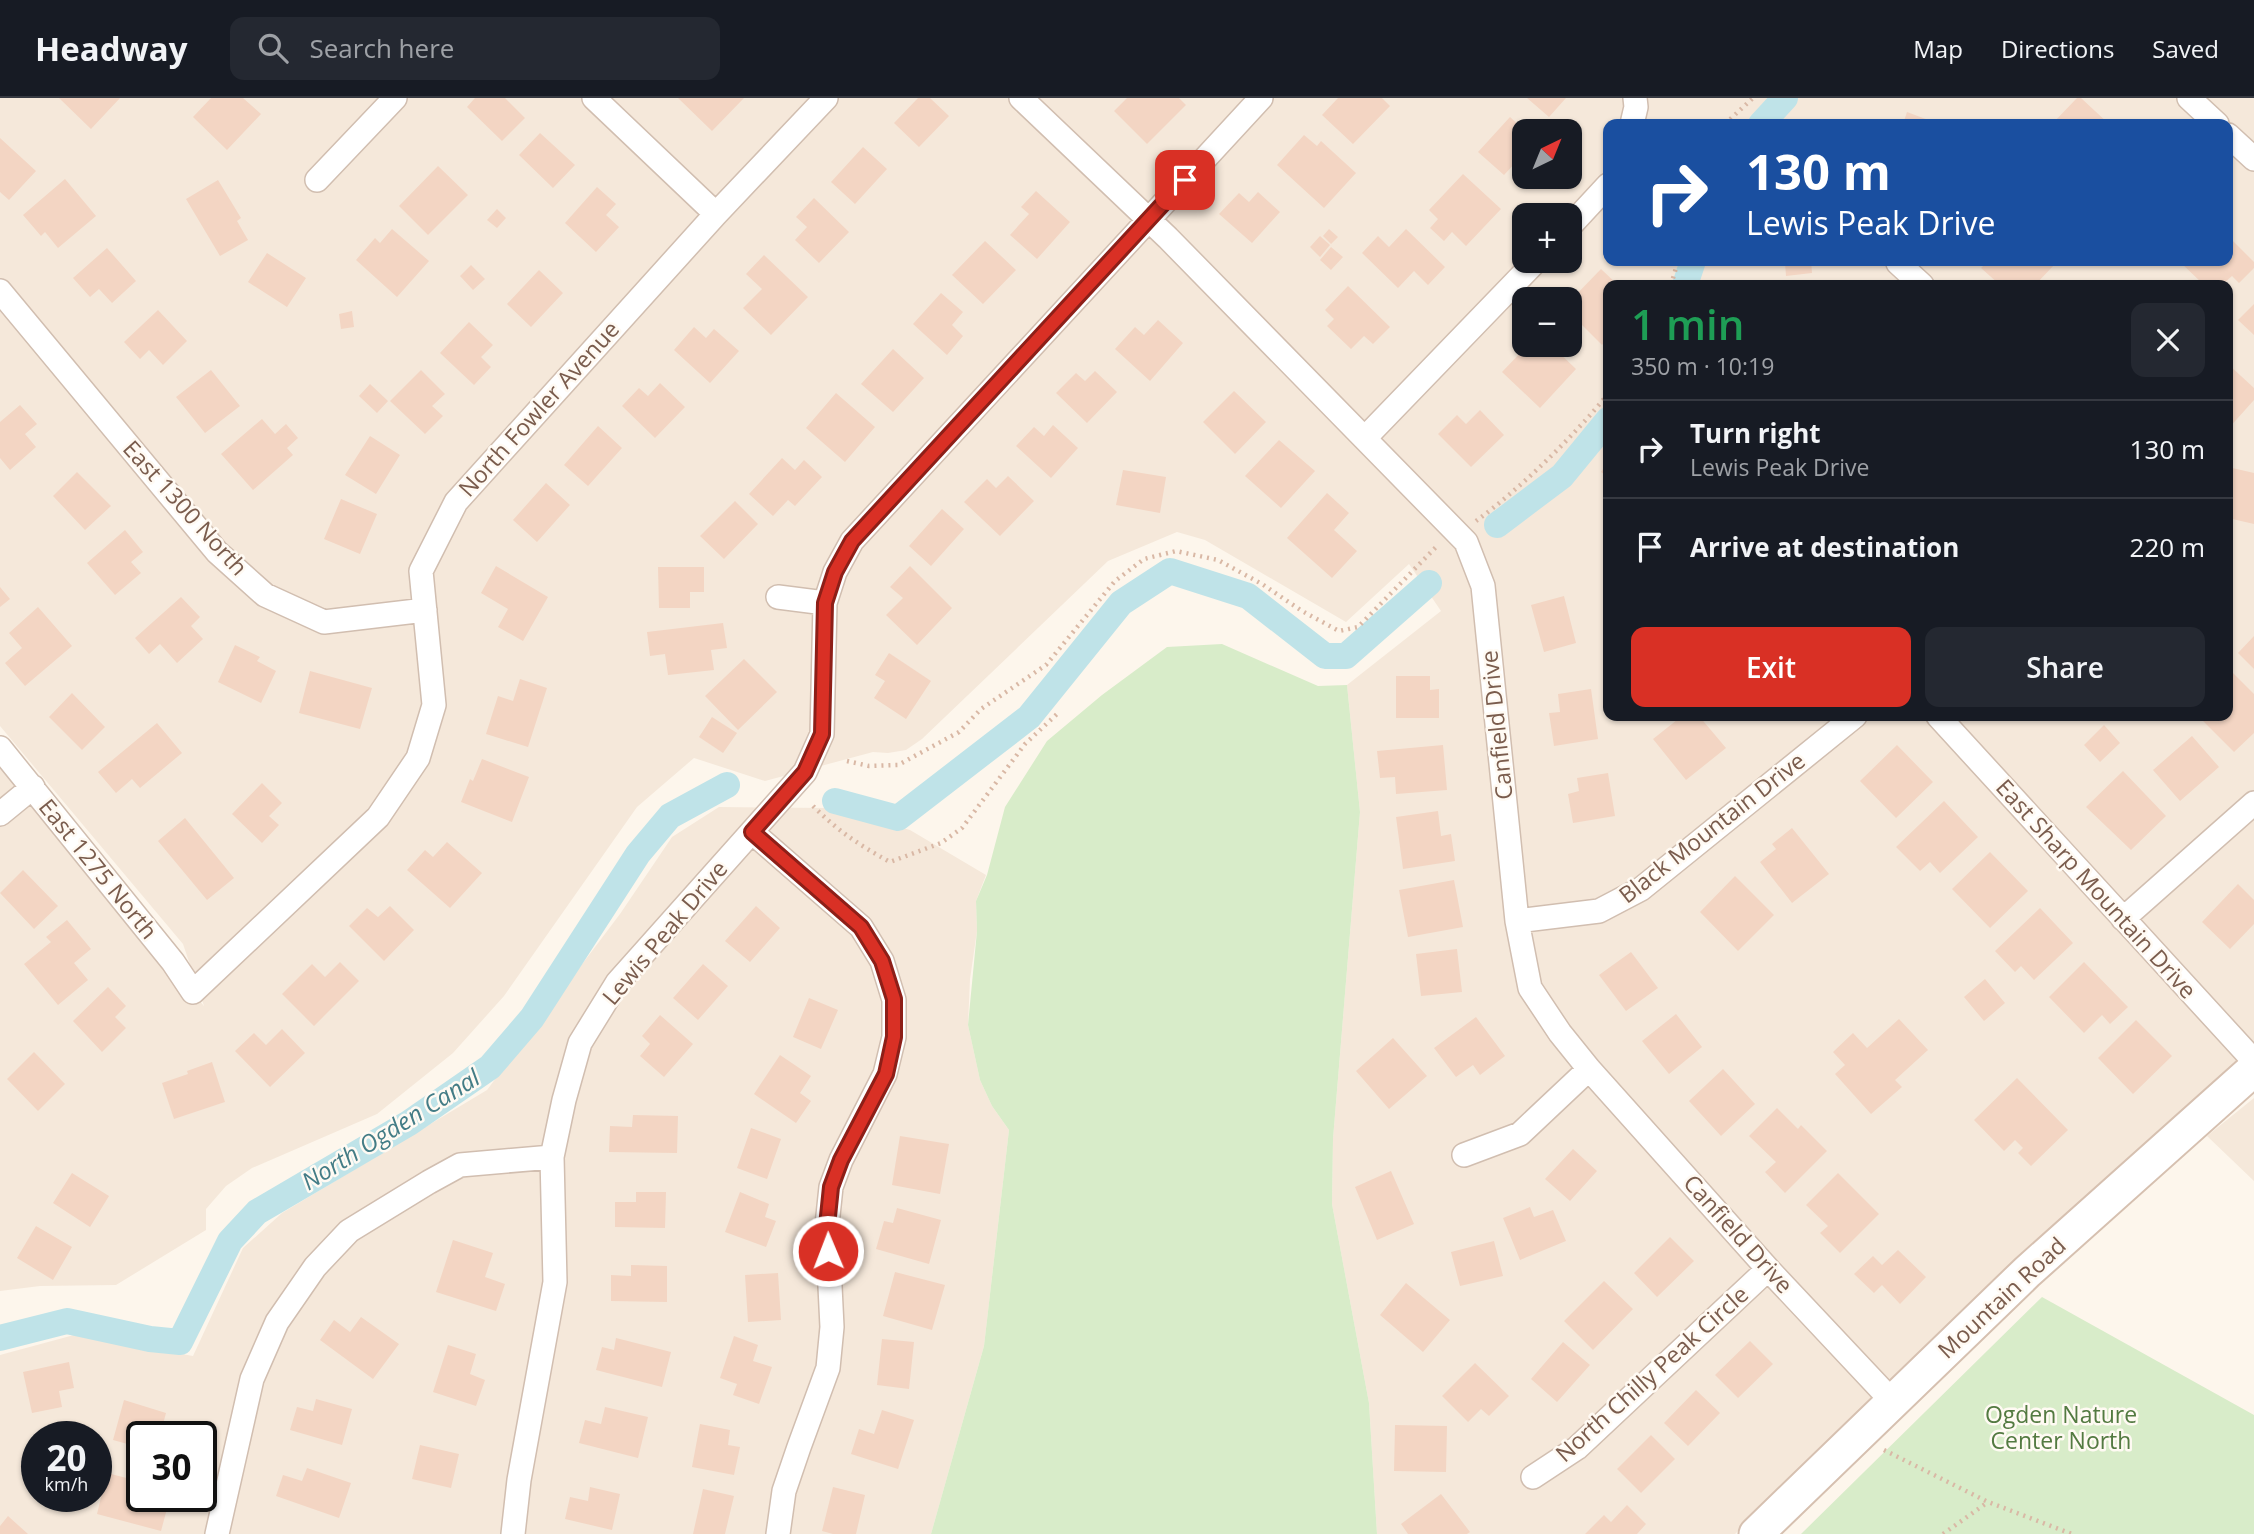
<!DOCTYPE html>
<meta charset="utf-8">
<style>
:root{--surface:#171b24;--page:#242831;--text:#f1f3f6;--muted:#9ea1a6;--line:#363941;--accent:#d93025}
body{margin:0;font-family:"Open Sans",sans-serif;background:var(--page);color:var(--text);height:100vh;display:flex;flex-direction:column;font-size:26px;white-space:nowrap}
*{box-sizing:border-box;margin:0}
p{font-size:23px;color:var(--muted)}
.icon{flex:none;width:38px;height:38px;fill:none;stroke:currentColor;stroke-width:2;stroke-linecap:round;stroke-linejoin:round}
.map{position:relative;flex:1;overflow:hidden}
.details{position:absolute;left:1603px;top:182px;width:630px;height:441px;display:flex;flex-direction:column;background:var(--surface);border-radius:14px;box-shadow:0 2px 5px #0004}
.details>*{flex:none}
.hud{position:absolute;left:1603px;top:21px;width:630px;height:147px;border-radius:14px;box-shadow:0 2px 5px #0004;background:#1a4fa0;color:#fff;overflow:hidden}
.needle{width:46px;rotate:43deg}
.controls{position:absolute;left:1512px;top:21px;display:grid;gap:14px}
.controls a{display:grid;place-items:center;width:70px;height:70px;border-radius:14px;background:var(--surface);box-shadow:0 2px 5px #0004;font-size:35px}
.speed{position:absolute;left:21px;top:1323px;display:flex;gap:14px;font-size:35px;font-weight:700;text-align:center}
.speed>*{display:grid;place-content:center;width:91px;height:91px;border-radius:50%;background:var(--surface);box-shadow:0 2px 5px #0004;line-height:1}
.speed small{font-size:18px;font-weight:400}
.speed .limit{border:4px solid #111;border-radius:10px;background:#fff;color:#111}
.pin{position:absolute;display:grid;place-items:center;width:60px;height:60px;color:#fff;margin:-30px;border-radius:14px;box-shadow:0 4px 10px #0006}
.me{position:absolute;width:77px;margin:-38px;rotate:359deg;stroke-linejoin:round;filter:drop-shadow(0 0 5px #0008)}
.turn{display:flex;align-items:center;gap:24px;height:147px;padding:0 28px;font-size:32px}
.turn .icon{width:91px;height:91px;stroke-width:2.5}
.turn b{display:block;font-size:49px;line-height:60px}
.round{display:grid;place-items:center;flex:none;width:74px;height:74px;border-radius:14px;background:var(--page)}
.headline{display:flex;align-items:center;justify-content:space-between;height:119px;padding:0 28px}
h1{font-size:42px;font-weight:600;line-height:52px;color:#1e9e55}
.action{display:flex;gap:14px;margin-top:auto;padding:14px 28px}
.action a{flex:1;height:80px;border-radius:14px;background:var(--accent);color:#fff;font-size:28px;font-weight:600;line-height:80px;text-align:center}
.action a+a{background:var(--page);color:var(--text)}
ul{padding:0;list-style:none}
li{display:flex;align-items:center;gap:21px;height:98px;padding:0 28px;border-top:2px solid var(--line)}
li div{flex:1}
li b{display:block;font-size:26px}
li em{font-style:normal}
header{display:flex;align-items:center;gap:42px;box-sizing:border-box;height:98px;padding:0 35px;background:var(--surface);border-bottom:2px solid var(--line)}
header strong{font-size:33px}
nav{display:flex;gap:38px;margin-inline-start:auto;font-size:24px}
.search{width:490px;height:63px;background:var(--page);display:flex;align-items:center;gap:18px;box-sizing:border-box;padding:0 24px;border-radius:14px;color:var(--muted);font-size:26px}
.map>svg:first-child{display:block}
.residential{fill:#f5e8da;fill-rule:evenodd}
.green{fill:#d8ecc9}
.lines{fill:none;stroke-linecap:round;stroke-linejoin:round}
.canal{stroke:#bfe3e8;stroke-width:26}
.building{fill:#f3d5c3}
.street-casing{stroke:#d1beb0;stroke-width:26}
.secondary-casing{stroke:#d6c0b0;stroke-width:37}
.path{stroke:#d9b8a5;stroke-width:4.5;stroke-dasharray:2 5;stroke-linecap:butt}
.street{stroke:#fff;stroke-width:23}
.secondary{stroke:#fff;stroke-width:33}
.route-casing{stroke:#8d1f18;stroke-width:18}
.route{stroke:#d93025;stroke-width:12}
.labels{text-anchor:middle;stroke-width:5;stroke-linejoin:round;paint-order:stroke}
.street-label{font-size:23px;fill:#7a5c4d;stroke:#fffaf3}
.park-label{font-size:23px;fill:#537a41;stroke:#fffaf3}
.water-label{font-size:24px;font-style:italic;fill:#437c86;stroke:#fffaf3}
</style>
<header>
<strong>Headway</strong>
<div class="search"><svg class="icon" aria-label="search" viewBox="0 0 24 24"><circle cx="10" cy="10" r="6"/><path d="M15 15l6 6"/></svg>Search here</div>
<nav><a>Map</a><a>Directions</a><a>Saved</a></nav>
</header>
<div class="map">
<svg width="2254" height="1436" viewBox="0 0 2254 1436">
<rect width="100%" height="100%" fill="#fdf6ec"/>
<!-- residential -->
<path class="residential" d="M0 0H2254V946L1888 1284 1735 1436H1377L1369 1305 1332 1106 1333 1041 1360 714 1347 587 1441 513 1409 466 1346 524 1205 442 1177 434 1108 463 922 641 906 652 888 655 873 654 765 683 694 660 637 709 504 898 453 955 377 1016 252 1070 226 1088 206 1111V1132L116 1187 40 1188 0 1193V668L204 908 183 846 0 628ZM1608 26H2228V163H1608ZM1524 33H1570V79H1524ZM1524 117H1570V163H1524ZM1608 187H2228V618H1608ZM1524 201H1570V247H1524Z
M719 709 831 710 910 732 986 777 976 803 977 833 970 881 968 927 980 982 992 1008 1009 1032 984 1248 931 1436H0V1257L74 1237 193 1258 243 1150 282 1115 487 992 620 816 672 739ZM37 1339H96V1398H37ZM142 1339H201V1398H142Z
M2254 1000V1083L2207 1038Z"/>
<!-- green -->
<path class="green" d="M1222 546 1318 588 1347 587 1360 714 1333 1041 1332 1106 1369 1305 1377 1436H931L984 1248 1009 1032 992 1008 980 982 968 927 977 833 976 803 987 777 1005 709 1047 643 1102 597 1167 549Z
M2042 1199 2254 1317V1436H1801Z"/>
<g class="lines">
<!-- canal -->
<path class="canal" d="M1761 26 1785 0
M1685 187 1693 163
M1497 427 1562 378 1608 322
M835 703 898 720 1029 619 1121 505 1170 473 1248 498 1325 558H1346L1429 485
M0 1240 67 1223 150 1241 180 1244 230 1143 257 1114 409 1025 490 969 532 920 638 756 670 718 727 687"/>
</g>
<!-- building -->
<path class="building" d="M59 0H120L91 31Z
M211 0H243L261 16 227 52 193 19Z
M475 0H505L525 20 502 43 467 9Z
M678 0H744L712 33Z
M918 0H930L949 18 919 49 894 25Z
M1127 0H1179L1186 7 1147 46 1114 13Z
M1338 0H1382L1390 8 1353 46 1322 17Z
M1527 0H1566L1549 19Z
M2077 0H2081L2109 26H2052Z
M1907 14 1939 26H1903Z
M1510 19 1524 32V67L1518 62 1504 77 1478 54Z
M540 35 575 67 553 90 519 57Z
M1304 37 1317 48 1321 43 1356 75 1324 110 1277 67Z
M0 40 36 73 9 102 0 94Z
M863 49 887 71 855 106 831 84Z
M438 68 468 97 428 137 399 108Z
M1463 76 1501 111 1466 148 1452 134 1444 143 1430 130 1438 121 1429 112Z
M65 81 96 118 58 150 45 134 41 138 23 117Z
M218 82 241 120 237 123 248 142 220 158 186 101Z
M597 89 616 106 606 117 619 129 596 154 565 125Z
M1036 93 1070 124 1037 161 1010 137 1029 116 1021 109Z
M1258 94 1280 114 1252 145 1219 116 1239 95 1249 104Z
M814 100 849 134 819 165 795 142 807 129 796 119Z
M497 111 506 120 497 130 487 122Z
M392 131 429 163 397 199 356 162 375 140 380 145Z
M1329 131 1338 139 1331 146 1323 138Z
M1406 131 1445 169 1428 187 1414 173 1398 190 1362 155 1378 138 1389 149Z
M1320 138 1330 147 1320 159 1310 149Z
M2229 139 2254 164V170L2239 185 2232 178 2222 187H2204L2179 163H2228Z
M985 143 1016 172 983 206 952 177Z
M1331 149 1343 159 1331 172 1320 162Z
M107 150 136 183 112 205 99 191 90 199 73 180Z
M267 155 306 180 287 209 248 184Z
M764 157 808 199 771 237 743 210 762 191 746 176Z
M1759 163H1811L1812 175 1786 178 1785 165 1759 167Z
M1988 163H2052L2055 166 2035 187H2000L1981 170Z
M471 167 485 181 473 192 460 178Z
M1601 171 1618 187H1608V240L1602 247 1570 215V203Z
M539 172 563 195 531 229 507 206Z
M1348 188 1390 229 1373 246 1364 238 1351 251 1327 228 1334 221 1325 212Z
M941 195 963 214 952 227 963 238 947 257 913 226Z
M2254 206V237L2238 222Z
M158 212 187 243 163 267 149 252 140 261 124 244Z
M352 213 354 229 341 231 339 216Z
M1158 222 1183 245 1150 283 1115 251 1135 229 1144 237Z
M469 224 493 247 481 259 491 269 474 287 440 255Z
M694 229 706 240 714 231 739 253 710 285 674 252Z
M1528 247H1551L1576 271 1540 310 1502 274Z
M893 251 924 280 893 314 861 286Z
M2228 266 2254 290V302L2228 331Z
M211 272 240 308 205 335 176 299Z
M421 272 445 296 432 308 443 318 425 336 390 303Z
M1095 273 1117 294 1087 325 1056 295 1076 275 1085 283Z
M660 285 685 309 655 340 622 308 639 290 648 298Z
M370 286 388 303 377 315 359 298Z
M1234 293 1266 324 1235 356 1203 324Z
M836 295 875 329 845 364 806 330Z
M20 307 37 326 25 336 36 349 10 372 0 360V324Z
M1480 312 1504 337 1471 369 1438 336 1457 317 1466 326Z
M262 321 275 336 286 326 298 340 287 350 293 357 253 392 221 356Z
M1053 327 1078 350 1051 380 1016 348 1034 329 1044 338Z
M598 328 622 350 588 388 564 367Z
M370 338 400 357 376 396 345 377Z
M1279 342 1315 373 1281 410 1245 378Z
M782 360 795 372 804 362 822 379 795 408 788 402 773 418 749 396Z
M1608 364V379L1601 374Z
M2228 369 2254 375V426L2228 420Z
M1123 372 1166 379 1160 415 1116 407Z
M77 374 111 408 85 432 53 398Z
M1008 378 1034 403 1000 438 964 404 987 381 996 390Z
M546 385 570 407 537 444 513 422Z
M1327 395 1349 415 1334 432 1357 453 1332 480 1287 440Z
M341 401 377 416 360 456 324 441Z
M735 403 758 426 724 461 700 438Z
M942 411 964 431 931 468 909 448Z
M125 432 143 454 131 464 141 475 115 497 87 465Z
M496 468 548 499 523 543 498 529 508 511 481 495Z
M910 468 952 510 917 547 886 517 903 500 890 489Z
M658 469H704V494H690V510H659Z
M0 489 10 501 0 509Z
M1564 498 1576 545 1544 554 1531 507Z
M181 499 200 519 191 528 203 541 177 565 160 546 149 556 135 540Z
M38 509 72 548 25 588 5 565 22 550 9 535Z
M723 525 727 550 711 552 714 572 668 577 665 556 650 558 647 534Z
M2254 538V571L2238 555Z
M235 547 260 559 257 563 276 573 261 605 218 584Z
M889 555 931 583 906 621 874 600 885 583 875 577Z
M744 561 777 594 738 632 705 598Z
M2228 570 2254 596V635L2234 654 2198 618H2228Z
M310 573 372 590 360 631 299 615Z
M1396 578H1430V592L1439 591V620H1396Z
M520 581 547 590 528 649 486 636 498 598 513 603Z
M1591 591 1598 641 1554 648 1549 615 1560 614 1558 596Z
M72 595 105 629 82 652 49 619Z
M1682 618H1699L1726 650 1686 682 1653 641Z
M712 619 737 635 723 655 699 639Z
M157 625 182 655 140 690 132 681 116 695 98 674Z
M2104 627 2120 645 2100 664 2084 647Z
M2192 638 2219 669 2180 703 2153 672Z
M1443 647 1447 692 1396 696 1395 679 1380 680 1377 653Z
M1897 647 1933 684 1896 720 1860 683Z
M482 661 529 679 512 724 461 704 470 681 473 683Z
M2123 673 2166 718 2131 752 2086 709Z
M1608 675 1615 718 1573 725 1568 696 1579 693 1577 680Z
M262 685 282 705 269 718 279 727 262 745 232 716Z
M1944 703 1978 739 1940 775 1930 764 1920 773 1896 749Z
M1438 713 1441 738 1451 736 1455 763 1403 771 1396 719Z
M185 720 234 780 207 802 158 743Z
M1792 730 1829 776 1792 805 1760 764 1776 751 1772 746Z
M447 744 482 775 450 810 407 772 425 752 433 759Z
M1990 754 2028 793 1990 830 1952 791Z
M23 772 58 808 34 831 0 795Z
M1735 778 1774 817 1738 853 1700 814Z
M1454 782 1463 829 1408 839 1399 792Z
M2238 786 2254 802V826L2230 851 2202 824Z
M390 808 414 832 384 863 349 828 367 810 378 819Z
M756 808 780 830 750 864 725 843Z
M2040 810 2073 845 2034 882 2021 868 2015 874 1995 853Z
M67 822 91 851 74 865 88 882 58 907 24 866 51 844 46 839Z
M1457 851 1462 894 1421 898 1416 856Z
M1631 854 1658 890 1626 913 1599 877Z
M340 864 359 883 314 928 282 896 312 866 325 879Z
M2084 864 2128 909 2110 926 2102 917 2084 935 2049 899Z
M703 866 728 888 698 922 673 900Z
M1985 881 2005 905 1984 923 1964 899Z
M108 889 126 908 115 919 126 930 102 954 73 923Z
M809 900 838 912 821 951 793 939Z
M1676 916 1702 949 1669 976 1642 943Z
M660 917 693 946 664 979 640 958 650 946 642 938Z
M1476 919 1505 958 1480 977 1473 967 1456 979 1434 950Z
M1899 921 1928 952 1895 982 1902 989 1871 1016 1835 976 1845 967 1833 954 1853 935 1867 950Z
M2136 922 2172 958 2133 996 2098 960Z
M282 931 305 955 270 989 235 953 254 935 266 947Z
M1393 940 1427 978 1389 1011 1356 973Z
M34 954 65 986 38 1013 7 981Z
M780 957 811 978 800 995 811 1003 796 1025 754 996Z
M212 964 225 1004 174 1021 162 985 188 976 187 973Z
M1723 971 1755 1006 1721 1038 1689 1003Z
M2017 980 2068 1032 2031 1068 2018 1055 2023 1050 2015 1042 2004 1053 1974 1022Z
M1777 1010 1798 1031 1801 1027 1827 1053 1785 1095 1765 1074 1776 1064 1749 1038Z
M633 1017 678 1018 677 1055 609 1054 610 1028 632 1029Z
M751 1030 781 1041 767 1081 737 1070Z
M900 1038 949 1046 940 1096 892 1087Z
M1573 1051 1597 1073 1570 1103 1545 1081Z
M1391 1073 1414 1126 1377 1142 1355 1089Z
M72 1075 109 1098 90 1129 53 1105Z
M1838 1075 1879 1116 1840 1155 1820 1135 1828 1128 1806 1107Z
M636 1094H666L665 1130 615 1129V1104H636Z
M740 1094 769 1106 765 1119 776 1123 766 1149 725 1134Z
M1530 1109 1534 1119 1553 1112 1566 1143 1520 1162 1503 1120Z
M897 1110 941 1122 929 1166 876 1151 884 1123 893 1125Z
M36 1128 72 1149 53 1182 17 1160Z
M1670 1139 1694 1163 1657 1199 1634 1175Z
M453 1142 493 1155 485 1179 505 1186 496 1213 436 1194Z
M1494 1143 1503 1178 1460 1188 1451 1154Z
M1898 1152 1926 1179 1900 1206 1882 1187 1874 1195 1854 1176 1873 1158 1882 1167Z
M631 1167 667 1168V1204L611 1203V1177L631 1178Z
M895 1174 945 1187 932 1232 883 1218Z
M778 1175 781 1222 748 1224 745 1177Z
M1604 1183 1633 1211 1593 1252 1564 1223Z
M1406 1185 1450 1222 1423 1254 1380 1217Z
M361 1219 399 1246 373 1281 320 1242 334 1222 350 1234Z
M734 1238 758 1247 753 1263 772 1269 759 1306 733 1297 737 1286 720 1280Z
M616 1240 671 1254 662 1289 596 1272 602 1249 614 1252Z
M882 1241 914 1244 909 1291 877 1287Z
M1750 1243 1773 1266 1738 1300 1715 1277Z
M1563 1244 1590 1267 1557 1304 1531 1281Z
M448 1247 476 1256 470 1276 485 1282 476 1308 433 1294Z
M69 1264 74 1290 59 1293 62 1309 32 1315 23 1274Z
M1475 1265 1509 1298 1489 1318 1481 1311 1468 1324 1442 1298Z
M1696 1292 1720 1315 1688 1348 1664 1325Z
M316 1301 352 1311 342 1347 290 1332 297 1309 313 1313Z
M124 1302 166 1315 162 1330 182 1336 181 1339H142V1350L113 1342Z
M605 1309 648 1319 638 1360 579 1345 585 1322 601 1326Z
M882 1312 914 1322 898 1371 851 1356 859 1331 874 1336Z
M700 1326 730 1332 728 1347 740 1349 734 1377 692 1369Z
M1395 1327 1447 1328 1446 1374 1394 1373Z
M1651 1337 1675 1361 1641 1395 1617 1371Z
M420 1347 459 1356 451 1390 412 1381Z
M307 1370 351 1385 339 1420 276 1398 283 1377 302 1383Z
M107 1375 142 1384V1398H152L151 1403 168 1407 161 1433 97 1416Z
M590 1389 620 1396 612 1432 565 1421 570 1399 588 1403Z
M833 1389 865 1397 856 1436H833L822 1433Z
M703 1391 734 1398 725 1436H693Z
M1441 1396 1470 1434 1467 1436H1408L1401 1426Z
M1627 1407 1646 1426 1637 1436H1585L1604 1417 1611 1424Z
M8 1418 28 1436H0V1428Z"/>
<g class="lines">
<!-- street casing -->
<g class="street-casing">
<path id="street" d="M594 0 716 116
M1021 0 1168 140 1466 444 1483 488 1517 823 1530 890 1560 935 1589 971 1768 1171 1893 1304
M2189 0 2217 26
M1632 26 1636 9 1635 0
M2228 37 2254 61
M317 82 395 0
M1570 128 1608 87
M1898 165 1922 187
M0 193 217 454 265 497 324 524 425 512
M1365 340 1536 163
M778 499 825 505
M1938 618 2254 963
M0 650 173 864 193 894 378 719 418 660 434 607 421 473 456 404 716 116 826 0
M0 716 33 689
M752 734 861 829 882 863 894 902V939L885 976 841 1062 831 1089 827 1127 832 1229 828 1270 799 1349 784 1393 778 1436
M2123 821 2254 705
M1517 823 1599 813 1641 791 1855 618
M1464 1057 1520 1036 1589 971
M1533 1379 1577 1350 1768 1171
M217 1436 252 1281 277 1224 315 1169 349 1133 429 1084 460 1067 552 1059
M513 1436 519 1382 555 1184 552 1059 564 1002 580 945 617 885 805 674 822 636 825 505 835 474 852 443 1261 0"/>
</g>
<!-- secondary casing -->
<g class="secondary-casing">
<path id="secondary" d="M1756 1436 2027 1174 2254 971"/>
</g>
<!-- path -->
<path class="path" d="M1725 26 1753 0
M1671 187 1678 163
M1476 423C1521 390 1573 339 1608 296
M847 663 869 668 898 667 959 634 981 611 1046 567 1115 483 1144 461 1176 453 1218 462 1262 486 1302 513 1339 533 1358 529 1437 448
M813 708C838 733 859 747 890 764L941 745 962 730 1025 646 1057 616
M1884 1352 1988 1404 2072 1436
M1943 1436 1988 1404"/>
<!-- street -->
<use href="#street" class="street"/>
<!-- secondary -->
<use href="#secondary" class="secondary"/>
</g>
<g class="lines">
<!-- route casing -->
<g class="route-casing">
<path id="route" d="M828 1153 827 1128 831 1089 841 1062 886 976 894 939V901L882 863 861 829 752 734 805 674 822 636 825 505 835 474 852 443 1185 82"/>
</g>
<!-- route -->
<use href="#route" class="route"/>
</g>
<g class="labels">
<!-- street labels -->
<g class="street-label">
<text transform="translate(539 311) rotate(-48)" y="8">North Fowler Avenue</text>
<text transform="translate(185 410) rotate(48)" y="8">East 1300 North</text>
<text transform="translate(1497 627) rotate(-96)" y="8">Canfield Drive</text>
<text transform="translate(1712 730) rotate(-38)" y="8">Black Mountain Drive</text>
<text transform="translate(98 771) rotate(51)" y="8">East 1275 North</text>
<text transform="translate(2096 791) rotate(48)" y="8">East Sharp Mountain Drive</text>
<text transform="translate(665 835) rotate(-50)" y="8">Lewis Peak Drive</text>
<text transform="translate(1738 1136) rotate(48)" y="8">Canfield Drive</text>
<text transform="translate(2002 1200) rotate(-43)" y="8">Mountain Road</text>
<text transform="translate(1652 1276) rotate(-42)" y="8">North Chilly Peak Circle</text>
</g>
<!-- park labels -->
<g class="park-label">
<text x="2061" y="1325">Ogden Nature<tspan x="2061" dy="26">Center North</tspan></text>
</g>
<!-- water labels -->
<g class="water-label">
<text transform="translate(391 1032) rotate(-32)" y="8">North Ogden Canal</text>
</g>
</g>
</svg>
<div class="controls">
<a><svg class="needle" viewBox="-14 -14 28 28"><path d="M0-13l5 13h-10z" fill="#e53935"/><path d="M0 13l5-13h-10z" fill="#9ea1a6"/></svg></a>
<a>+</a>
<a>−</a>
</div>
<div class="speed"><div>20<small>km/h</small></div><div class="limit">30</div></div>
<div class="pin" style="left:1185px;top:82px;background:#d93025"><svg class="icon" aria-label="arrive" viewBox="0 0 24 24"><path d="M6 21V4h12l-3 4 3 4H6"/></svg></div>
<svg class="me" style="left:828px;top:1153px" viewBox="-20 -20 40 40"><circle r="17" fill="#d93025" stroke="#fff" stroke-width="3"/><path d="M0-11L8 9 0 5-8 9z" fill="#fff"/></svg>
<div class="hud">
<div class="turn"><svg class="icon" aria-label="right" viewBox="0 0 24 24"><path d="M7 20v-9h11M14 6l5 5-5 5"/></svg><div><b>130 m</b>Lewis Peak Drive</div></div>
</div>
<section class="details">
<div class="headline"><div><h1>1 min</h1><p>350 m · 10:19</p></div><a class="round"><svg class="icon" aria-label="close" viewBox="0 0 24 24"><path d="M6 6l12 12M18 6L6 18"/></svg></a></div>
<ul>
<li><svg class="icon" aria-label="right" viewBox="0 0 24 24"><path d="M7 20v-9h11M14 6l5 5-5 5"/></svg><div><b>Turn right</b><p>Lewis Peak Drive</p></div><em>130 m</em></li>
<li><svg class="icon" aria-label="arrive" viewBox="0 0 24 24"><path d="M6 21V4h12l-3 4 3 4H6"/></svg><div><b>Arrive at destination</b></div><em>220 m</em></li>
</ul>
<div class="action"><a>Exit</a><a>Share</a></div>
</section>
</div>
